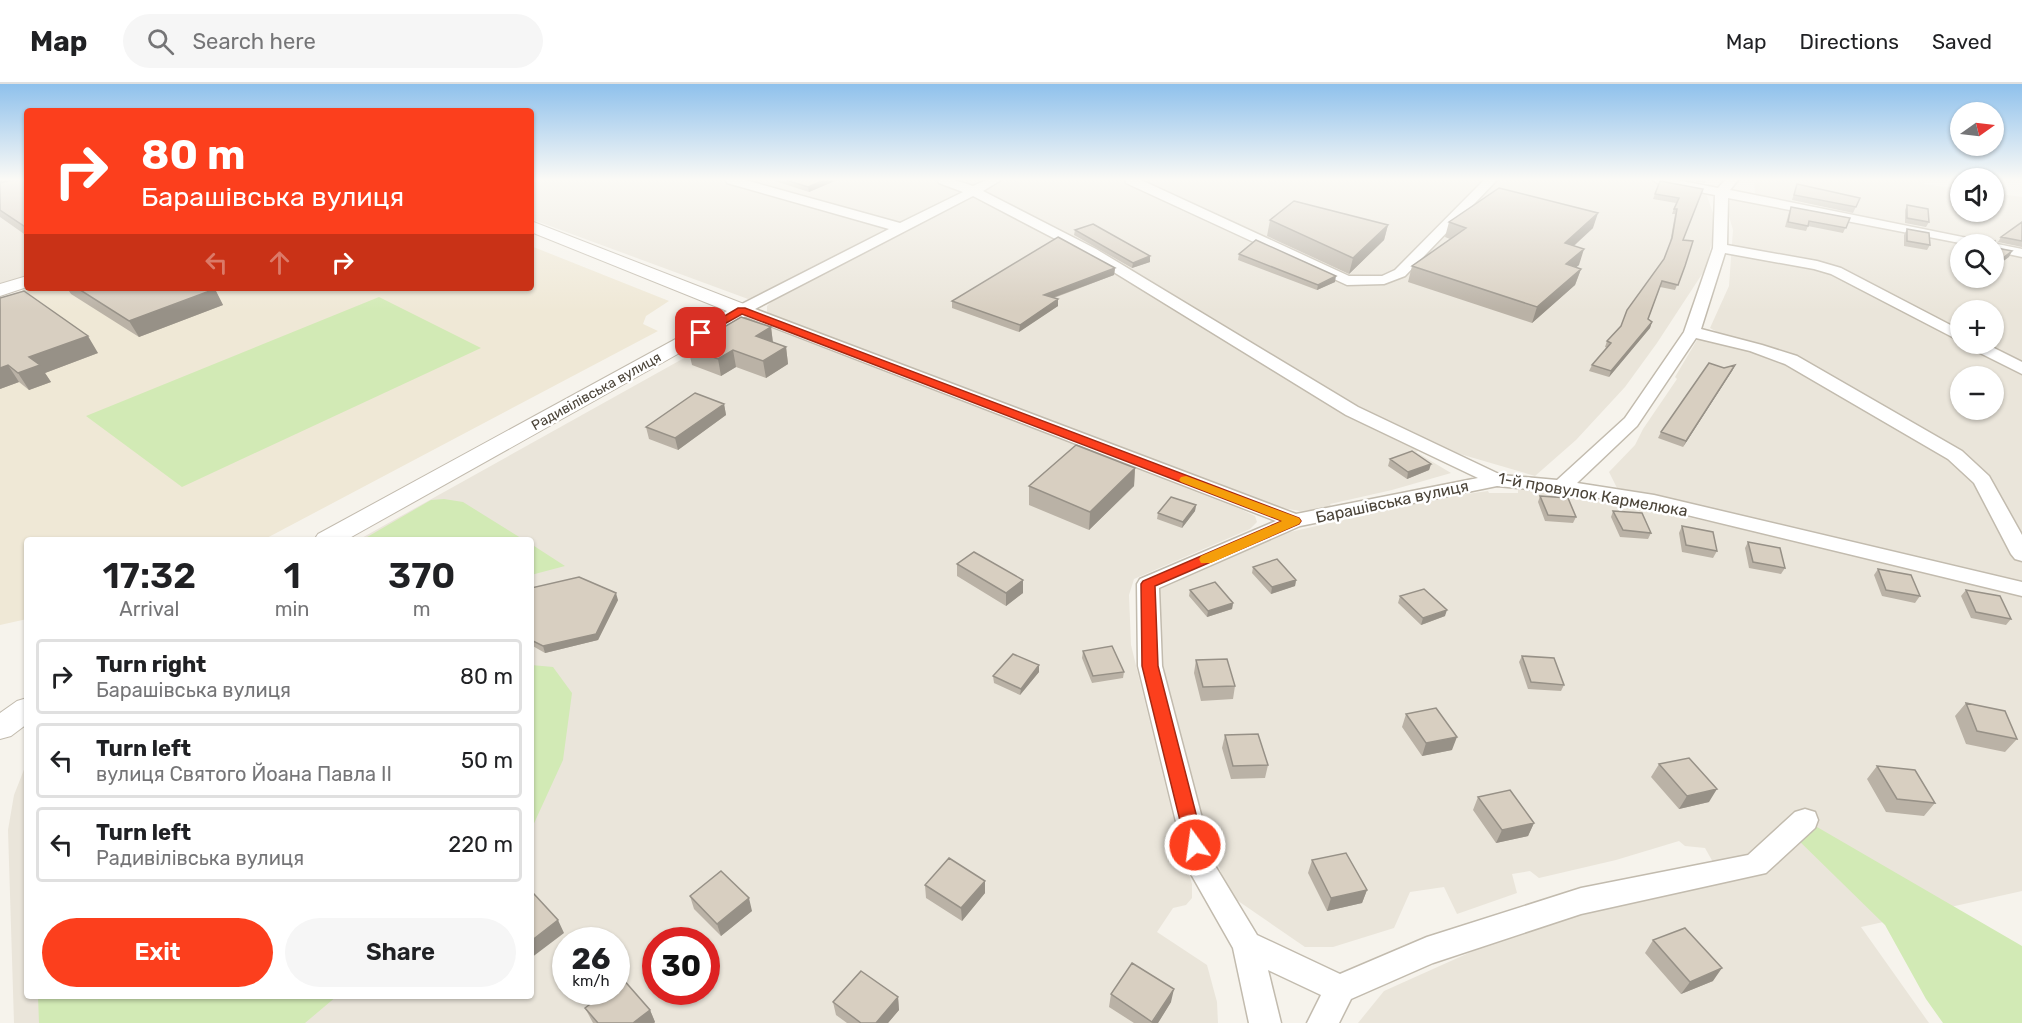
<!DOCTYPE html>
<meta charset="utf-8">
<style>
:root{--surface:#fff;--page:#f6f6f6;--text:#202124;--muted:#757577;--line:#e0e0e0;--accent:#fc3f1d}
body{margin:0;font-family:Rubik,sans-serif;background:var(--page);color:var(--text);height:100vh;display:flex;flex-direction:column;font-size:22px;white-space:nowrap}
*{box-sizing:border-box;margin:0}
p{font-size:20px;color:var(--muted)}
.icon{flex:none;width:33px;height:33px;fill:none;stroke:currentColor;stroke-width:2;stroke-linecap:round;stroke-linejoin:round}
.map{position:relative;flex:1;overflow:hidden}
.details{position:absolute;left:24px;top:453px;width:510px;height:462px;display:flex;flex-direction:column;background:var(--surface);border-radius:6px;box-shadow:0 2px 4px #0004}
.details>*{flex:none}
.top-card{position:absolute;left:24px;top:24px;width:510px;height:183px;border-radius:6px;box-shadow:0 2px 4px #0004;background:#fc3f1d;color:#fff;overflow:hidden}
.needle{width:39px;rotate:76deg}
.controls{position:absolute;left:1950px;top:18px;display:grid;gap:12px}
.controls a{display:grid;place-items:center;width:54px;height:54px;border-radius:50%;background:var(--surface);box-shadow:0 2px 4px #0004;font-size:30px}
.speed{position:absolute;left:552px;top:843px;display:flex;gap:12px;font-size:30px;font-weight:700;text-align:center}
.speed>*{display:grid;place-content:center;width:78px;height:78px;border-radius:50%;background:var(--surface);box-shadow:0 2px 4px #0004;line-height:1}
.speed small{font-size:15px;font-weight:400}
.speed .limit{border:9px solid #d22;background:#fff;color:#111}
.pin{position:absolute;display:grid;place-items:center;width:51px;height:51px;color:#fff;margin:-26px;border-radius:12px;box-shadow:0 3px 9px #0006}
.me{position:absolute;width:66px;margin:-33px;rotate:346deg;stroke-linejoin:round;filter:drop-shadow(0 0 4px #0008)}
.turn{display:flex;align-items:center;gap:21px;height:126px;padding:0 18px;font-size:27px}
.turn .icon{width:78px;height:78px;stroke-width:2.5}
.turn b{display:block;font-size:42px;line-height:51px}
.lanes{display:flex;align-items:center;height:57px;padding:0 18px;background:#0003;justify-content:center;gap:30px;direction:ltr}
.lanes .off{opacity:.35}
.eta{display:flex;justify-content:space-evenly;align-items:center;height:102px;text-align:center}
.eta b{font-size:36px;font-weight:600;line-height:42px}
.cta{display:flex;gap:12px;margin-top:auto;padding:12px 18px}
.cta a{flex:1;height:69px;border-radius:36px;background:var(--accent);color:#fff;font-size:24px;font-weight:600;line-height:69px;text-align:center}
.cta a+a{background:var(--page);color:var(--text)}
ul{padding:0;list-style:none}
li{display:flex;align-items:center;gap:18px;height:75px;margin:0 12px 9px;padding:0 6px;border:3px solid var(--line);border-radius:6px}
li div{flex:1}
li b{display:block;font-size:22px}
li em{font-style:normal}
header{display:flex;align-items:center;gap:36px;box-sizing:border-box;height:84px;padding:0 30px;background:var(--surface);border-bottom:2px solid var(--line)}
header strong{font-size:28px}
nav{display:flex;gap:33px;margin-inline-start:auto;font-size:21px}
.search{width:420px;height:54px;background:var(--page);display:flex;align-items:center;gap:15px;box-sizing:border-box;padding:0 21px;border-radius:33px;color:var(--muted);font-size:22px}
.map>svg:first-child{display:block}
.residential{fill:#eae5da;fill-rule:evenodd}
.education{fill:#efe8d6}
.green{fill:#d2eab5}
.lines{fill:none;stroke-linecap:round;stroke-linejoin:round}
.minor-casing{stroke:#c2bbae;stroke-width:3}
.tertiary-casing{stroke:#c2bbae;stroke-width:2}
.minor{fill:#fff;fill-rule:evenodd}
.tertiary{fill:#fff;fill-rule:evenodd}
.wall{fill:#bab2a6}
.shaded-wall{fill:#979187}
.building{fill:#d8cfc1;stroke:#979187;stroke-width:1.5}
.route{fill:#fc3f1d;stroke:#a42913;stroke-width:1.5}
.slow{fill:#f59e0b}
.labels{text-anchor:middle;stroke-width:5;stroke-linejoin:round;paint-order:stroke}
.far-street-label{font-size:14px;fill:#4b4439;stroke:#fff}
.street-label{font-size:16px;fill:#4b4439;stroke:#fff}
</style>
<header>
<strong>Map</strong>
<div class="search"><svg class="icon" aria-label="search" viewBox="0 0 24 24"><circle cx="10" cy="10" r="6"/><path d="M15 15l6 6"/></svg>Search here</div>
<nav><a>Map</a><a>Directions</a><a>Saved</a></nav>
</header>
<div class="map">
<svg width="2022" height="939" viewBox="0 0 2022 939">
<rect width="100%" height="100%" fill="#f6f3ec"/>
<!-- residential -->
<path class="residential" d="M0 96H27V193L0 201Z
M531 96H985L764 210 748 215 531 135Z
M1005 96H1639L1701 106 1706 109 1716 138 1706 184 1657 259 1625 303 1576 356 1535 392 1429 361 1416 368 1451 389 1392 406 1330 420 1332 424 1300 427 1276 423 783 236 767 228V222L771 218Z
M1754 96H1929L1923 98 1924 100 1960 105V128H1994V109L2022 113V166L1755 110Z
M1726 114 1742 117 1743 115 1971 160H1960V194H1994V164L2022 171V501L1703 422 1617 404 1609 388 1635 361 1643 345 1677 295 1675 293 1697 256H1709L1772 273 1783 267 1717 248 1710 244 1729 202 1733 146 1724 115ZM1960 226H1994V260H1960ZM1960 292H1994V326H1960Z
M763 241 1240 425 1255 432 1257 438 1250 445 1134 495 1129 511 1131 561 1180 761 1192 800V814L1186 821 1173 824 1157 848 1207 881 1217 918 1218 939H14L8 746 14 711 27 678V912H531V456H358L729 249ZM566 856H616V908H566ZM656 856H706V908H656Z
M1518 403 1587 411 1733 443 2022 512V807L1861 843 1929 939H1358L1384 907 1491 859 1597 824 1723 796 1705 764 1685 762 1679 757 1616 776 1539 794 1530 787 1512 790 1517 809 1457 830 1444 803 1410 808 1394 844 1333 863H1305L1228 810 1212 761 1201 763 1156 581 1154 501 1272 452 1446 413 1488 407 1489 409H1518Z"/>
<!-- education -->
<path class="education" d="M531 162 669 217 646 232 643 240 658 247 263 456H27V535L0 541V214L30 204H531Z"/>
<!-- green -->
<path class="green" d="M379 213 481 264 182 403 86 332Z
M444 415 463 418 524 456H362L431 416Z
M531 460 565 482 531 491Z
M531 581 553 583 572 609 563 676 531 746Z
M1805 736 2022 862V939H1943L1926 915 1885 841 1791 749Z
M38 912H337L305 939H39Z"/>
<g class="lines">
<!-- minor casing -->
<g class="minor-casing">
<path id="minor" d="M726 96H745L900 139 963 108 939 99 938 96H955L973 102 986 96H1001L983 107 1096 165 1358 323 1501 391 1557 396 1625 334 1684 248 1713 164 1715 111 1659 100 1653 96H1677L1718 104 1725 96H1738L1730 106 2022 165V173L1994 167V160H1965L1728 114 1727 161 1817 177 1841 184 1960 246V257L1831 190 1814 185 1725 169 1701 245 1762 261 1797 272 1962 367 1989 392 2022 451V477L2015 475 2011 470 1974 399 1948 375 1785 280 1750 267 1696 254 1637 342 1577 399 1654 411 2022 498V512L1654 423 1562 408 1497 402 1300 442 1159 504 1162 582 1214 780 1257 851 1340 890 1427 853 1581 804 1748 771 1795 728 1805 725 1815 728 1818 736 1815 744 1766 789 1581 830 1433 879 1351 915 1339 939H1307L1321 911 1268 886 1281 939H1249L1233 864 1187 783 1138 582 1137 500 1140 495 1276 437 736 229 734 226 736 223 889 145 727 99ZM973 112 1086 171 1346 331 1478 394 1296 430 755 225Z
M1125 96H1141L1349 192H1382L1395 186 1484 96H1497L1405 192 1384 200 1347 201 1126 99Z
M1966 260H1986L2022 278V290L1968 263Z"/>
</g>
<!-- tertiary casing -->
<g class="tertiary-casing">
<path id="tertiary" d="M531 137 749 222 751 226 749 230 346 456H314L318 450 727 227 531 148Z
M27 192V203L0 212V200Z
M27 614V640L11 652 0 655V629L17 617Z"/>
</g>
<!-- minor -->
<use href="#minor" class="minor"/>
<!-- tertiary -->
<use href="#tertiary" class="tertiary"/>
</g>
<!-- wall -->
<path class="wall" d="M0 96H27V152L0 133Z
M772 96H837L809 108Z
M1688 96H1706L1705 99Z
M1660 97 1703 105 1683 156 1685 182 1675 206 1660 203 1648 235 1652 238 1650 244 1609 293 1589 287 1592 281 1607 264 1605 263 1607 257 1621 242 1664 176 1670 159 1675 130H1672L1676 119 1653 115Z
M1797 100 1860 114 1853 129 1792 116Z
M1907 121 1929 138 1926 143 1905 139V126Z
M1791 123 1850 134 1843 149 1808 142 1806 147 1785 143 1789 128Z
M1270 136 1388 141 1384 156 1349 190 1267 152Z
M1449 138 1593 144 1574 162 1579 181 1576 183 1581 185 1575 201 1532 239 1408 198 1412 182 1450 155 1445 153Z
M2022 138V163L1998 158 2001 153Z
M1907 145 1930 161 1927 166 1904 162V151Z
M1075 146 1150 172V178L1132 184 1074 151Z
M1239 170 1335 198 1317 206 1238 176Z
M1115 184 1114 191 1054 214 1058 215V222L1019 248 952 224V217Z
M67 204H214L223 221 139 253 71 210Z
M0 214 98 269 45 289 51 298 29 306 19 298 0 305Z
M771 243 773 258 786 263 788 280 766 294 736 283 721 292 692 281 688 264Z
M1735 281 1732 287 1683 363 1658 354 1661 348 1724 284Z
M724 320 726 331 678 366 649 355 646 343Z
M1390 375 1431 380 1429 386 1407 395 1388 382Z
M1135 384 1134 402 1089 446 1029 421V402Z
M1540 412 1576 433 1573 439 1545 437 1538 418Z
M1196 421 1195 427 1182 444 1157 435 1158 429Z
M1613 427 1651 449 1648 455 1620 453 1611 433Z
M1682 442 1717 467 1713 474 1682 468 1679 449Z
M1748 458 1785 484 1781 490 1749 484 1745 464Z
M957 480 1023 509 1006 522 957 492Z
M1253 483 1296 496 1295 502 1271 510 1252 489Z
M1878 485 1920 512 1915 519 1882 512 1874 491Z
M531 504 618 516 598 556 545 569 531 561Z
M1190 506 1233 519 1232 525 1207 533 1189 512Z
M1966 506 2011 535 2006 541 1971 534 1961 512Z
M1400 512 1445 532 1421 541 1398 519Z
M1083 567 1124 588 1123 594 1092 599 1082 574Z
M1522 572 1564 601 1561 607 1528 605 1519 578Z
M1196 576 1235 602 1233 615 1201 617 1194 589Z
M1039 588 1020 611 994 599 993 592Z
M1966 619 2017 655 2005 668 1966 660 1955 632Z
M1406 630 1452 666 1422 672 1402 643Z
M1225 651 1268 681 1265 694 1231 695 1222 664Z
M1659 680 1709 718 1679 725 1651 693Z
M1877 682 1935 719 1924 732 1886 728 1867 695Z
M1478 713 1534 739 1528 752 1496 759 1473 726Z
M1312 776 1367 806 1362 819 1327 827 1308 789Z
M925 801 985 809 962 837 926 814Z
M690 812 752 827 721 852 694 825Z
M1653 856 1713 897 1681 910 1645 869Z
M1111 910 1171 918 1158 939H1134L1109 923Z
M898 913 899 926 888 939H847L836 931 833 918Z
M585 924 650 926 655 938 654 939H593Z"/>
<!-- shaded-wall -->
<path class="shaded-wall" d="M0 96H20L0 102Z
M825 96H837L809 108 808 103Z
M1598 129 1593 144 1559 175 1565 159Z
M1388 141 1384 156 1349 190 1353 174Z
M1584 165 1579 181 1561 196 1566 180Z
M2012 167 2009 173 1994 184V181Z
M1150 172V178L1132 184 1133 179Z
M1115 184 1114 191 1044 217V211Z
M1581 185 1575 201 1532 239 1537 223Z
M1336 192 1335 198 1317 206 1318 201Z
M215 205 223 221 139 253 129 237Z
M1058 215V222L1019 248 1020 241Z
M1652 238 1650 244 1609 293 1611 287Z
M771 243 773 260 756 252Z
M88 252 98 269 45 289 51 298 29 306 18 289 29 273Z
M786 263 788 280 766 294 763 277Z
M733 266 736 283 721 292 718 275Z
M8 281 19 298 0 305V284Z
M1735 281 1732 287 1683 363 1686 357Z
M724 320 726 331 678 366 675 354Z
M1431 380 1429 386 1407 395 1408 388Z
M1135 384 1134 402 1089 446 1090 428Z
M1196 421 1195 427 1182 444 1183 438Z
M1023 496V509L1006 522V509Z
M1296 496 1295 502 1271 510 1272 503Z
M616 509 618 516 598 556 545 569 543 562Z
M1233 519 1232 525 1207 533 1208 527Z
M1447 526 1445 532 1421 541 1423 534Z
M1039 581V588L1020 611 1021 605Z
M1457 653 1452 666 1422 672 1426 659Z
M1717 705 1709 718 1679 725 1687 712Z
M1534 739 1528 752 1496 759 1502 746Z
M985 797V809L962 837 961 824Z
M1367 806 1362 819 1327 827 1331 814Z
M749 814 752 827 721 852 717 840Z
M558 836 564 849 531 874V857Z
M1722 884 1713 897 1681 910 1690 898Z
M1174 905 1171 918 1158 939H1152Z
M898 913 899 926 888 939H876Z
M650 926 655 938 654 939H633Z"/>
<!-- building -->
<path class="building" d="M12 96H27V144L0 126V99Z
M786 96H825L808 103Z
M1660 97 1703 105 1683 156 1693 157 1685 182 1678 201 1662 197 1648 235 1652 238 1611 287 1592 281 1611 259 1607 257 1621 242 1627 226 1664 175 1672 154 1677 125H1674L1679 114 1655 110Z
M1797 100 1860 114 1856 123 1794 111Z
M1499 104 1598 129 1565 159 1584 165 1566 180 1581 185 1537 223 1412 182 1466 144 1449 138Z
M1294 117 1388 141 1353 174 1270 136Z
M1907 121 1928 125 1929 138 1907 134Z
M1791 123 1850 134 1846 144 1809 137 1808 142 1788 138Z
M2022 138V157L2001 153Z
M1093 140 1150 172 1133 179 1075 146Z
M1907 145 1929 149 1930 161 1907 157Z
M1058 153 1115 184 1044 211 1058 215 1020 241 952 217Z
M1256 156 1336 192 1318 201 1239 170Z
M1995 157 1997 164 2012 167 1994 181V160H1990Z
M77 204H214L215 205 129 237Z
M24 207 88 252 29 273 40 281 18 289 8 281 0 284V214Z
M741 233 771 243 756 252 786 263 763 277 733 266 718 275 688 264Z
M1709 279 1724 284 1735 281 1686 357 1661 348Z
M695 309 724 320 675 354 646 343Z
M1076 361 1135 384 1090 428 1029 402Z
M1412 367 1431 380 1408 388 1390 375Z
M1540 412 1568 414 1576 433 1548 431Z
M1171 413 1196 421 1183 438 1158 429Z
M1613 427 1642 429 1651 449 1623 446Z
M1682 442 1713 448 1717 467 1686 461Z
M1748 458 1780 464 1785 484 1753 478Z
M974 468 1023 496 1006 509 957 480Z
M1277 475 1296 496 1272 503 1253 483Z
M1878 485 1911 491 1920 512 1886 506Z
M579 493 616 509 596 550 543 562 531 556V504Z
M1215 498 1233 519 1208 527 1190 506Z
M1424 505 1447 526 1423 534 1400 512Z
M1966 506 2000 512 2011 535 1976 528Z
M1112 562 1124 588 1093 592 1083 567Z
M1013 570 1039 581 1021 605 993 592Z
M1522 572 1554 574 1564 601 1531 598Z
M1227 575 1235 602 1203 603 1196 576Z
M1966 619 2005 627 2017 655 1977 647Z
M1436 624 1457 653 1426 659 1406 630Z
M1258 650 1268 681 1233 682 1225 651Z
M1689 674 1717 705 1687 712 1659 680Z
M1877 682 1915 686 1935 719 1897 715Z
M1510 706 1534 739 1502 746 1478 713Z
M1346 769 1367 806 1331 814 1312 776Z
M949 774 985 797 961 824 925 801Z
M721 787 749 814 717 840 690 812Z
M534 810 558 836 531 857V812Z
M1685 844 1722 884 1690 898 1653 856Z
M1132 879 1174 905 1152 938 1111 910Z
M861 887 898 913 876 939H861L833 918Z
M622 894 650 926 633 939H598L585 924 606 908H616V899Z"/>
<!-- sky -->
<linearGradient id="sky" x2="0" y2="1"><stop stop-color="#8fc1ec"/><stop offset="0.42" stop-color="#fbfaf6"/><stop offset="1" stop-color="#fbfaf6" stop-opacity="0"/></linearGradient>
<rect width="2022" height="227" fill="url(#sky)"/>
<!-- route -->
<path class="route" d="M738 224H745L1299 434 1301 437 1299 440 1155 502 1158 582 1204 761 1201 766 1195 769 1189 766 1186 761 1142 582 1141 500 1143 497 1282 437 742 230 705 251 696 249Z"/>
<!-- slow -->
<path class="slow" d="M1186 392 1299 434 1301 437 1299 440 1211 479H1201L1199 475 1201 472 1282 437 1181 398 1179 396 1181 393Z"/>
<g class="labels">
<!-- far-street labels -->
<g class="far-street-label">
<text transform="translate(596 307) rotate(-29)" y="5">Радивілівська вулиця</text>
</g>
<!-- street labels -->
<g class="street-label">
<text transform="translate(1593 410) rotate(10)" y="6">1-й провулок Кармелюка</text>
<text transform="translate(1392 417) rotate(-12)" y="6">Барашівська вулиця</text>
</g>
</g>
</svg>
<div class="controls">
<a><svg class="needle" viewBox="-14 -14 28 28"><path d="M0-13l5 13h-10z" fill="#e53935"/><path d="M0 13l5-13h-10z" fill="#757577"/></svg></a>
<a><svg class="icon" aria-label="sound" viewBox="0 0 24 24"><path d="M4 9h4l5-4v14l-5-4H4zM17 9q2 3 0 6"/></svg></a>
<a><svg class="icon" aria-label="search" viewBox="0 0 24 24"><circle cx="10" cy="10" r="6"/><path d="M15 15l6 6"/></svg></a>
<a>+</a>
<a>−</a>
</div>
<div class="speed"><div>26<small>km/h</small></div><div class="limit">30</div></div>
<div class="pin" style="left:701px;top:249px;background:#d93025"><svg class="icon" aria-label="arrive" viewBox="0 0 24 24"><path d="M6 21V4h12l-3 4 3 4H6"/></svg></div>
<svg class="me" style="left:1195px;top:761px" viewBox="-20 -20 40 40"><circle r="17" fill="#fc3f1d" stroke="#fff" stroke-width="3"/><path d="M0-11L8 9 0 5-8 9z" fill="#fff"/></svg>
<div class="top-card">
<div class="turn"><svg class="icon" aria-label="right" viewBox="0 0 24 24"><path d="M7 20v-9h11M14 6l5 5-5 5"/></svg><div><b>80 m</b>Барашівська вулиця</div></div>
<div class="lanes"><svg class="icon off" aria-label="left" viewBox="0 0 24 24"><path d="M17 20v-9H6M10 6l-5 5 5 5"/></svg><svg class="icon off" aria-label="ahead" viewBox="0 0 24 24"><path d="M12 20V5M6 11l6-6 6 6"/></svg><svg class="icon" aria-label="right" viewBox="0 0 24 24"><path d="M7 20v-9h11M14 6l5 5-5 5"/></svg></div>
</div>
<section class="details">
<div class="eta">
<div><b>17:32</b><p>Arrival</p></div>
<div><b>1</b><p>min</p></div>
<div><b>370</b><p>m</p></div>
</div>
<ul>
<li><svg class="icon" aria-label="right" viewBox="0 0 24 24"><path d="M7 20v-9h11M14 6l5 5-5 5"/></svg><div><b>Turn right</b><p>Барашівська вулиця</p></div><em>80 m</em></li>
<li><svg class="icon" aria-label="left" viewBox="0 0 24 24"><path d="M17 20v-9H6M10 6l-5 5 5 5"/></svg><div><b>Turn left</b><p>вулиця Святого Йоана Павла II</p></div><em>50 m</em></li>
<li><svg class="icon" aria-label="left" viewBox="0 0 24 24"><path d="M17 20v-9H6M10 6l-5 5 5 5"/></svg><div><b>Turn left</b><p>Радивілівська вулиця</p></div><em>220 m</em></li>
</ul>
<div class="cta"><a>Exit</a><a>Share</a></div>
</section>
</div>
